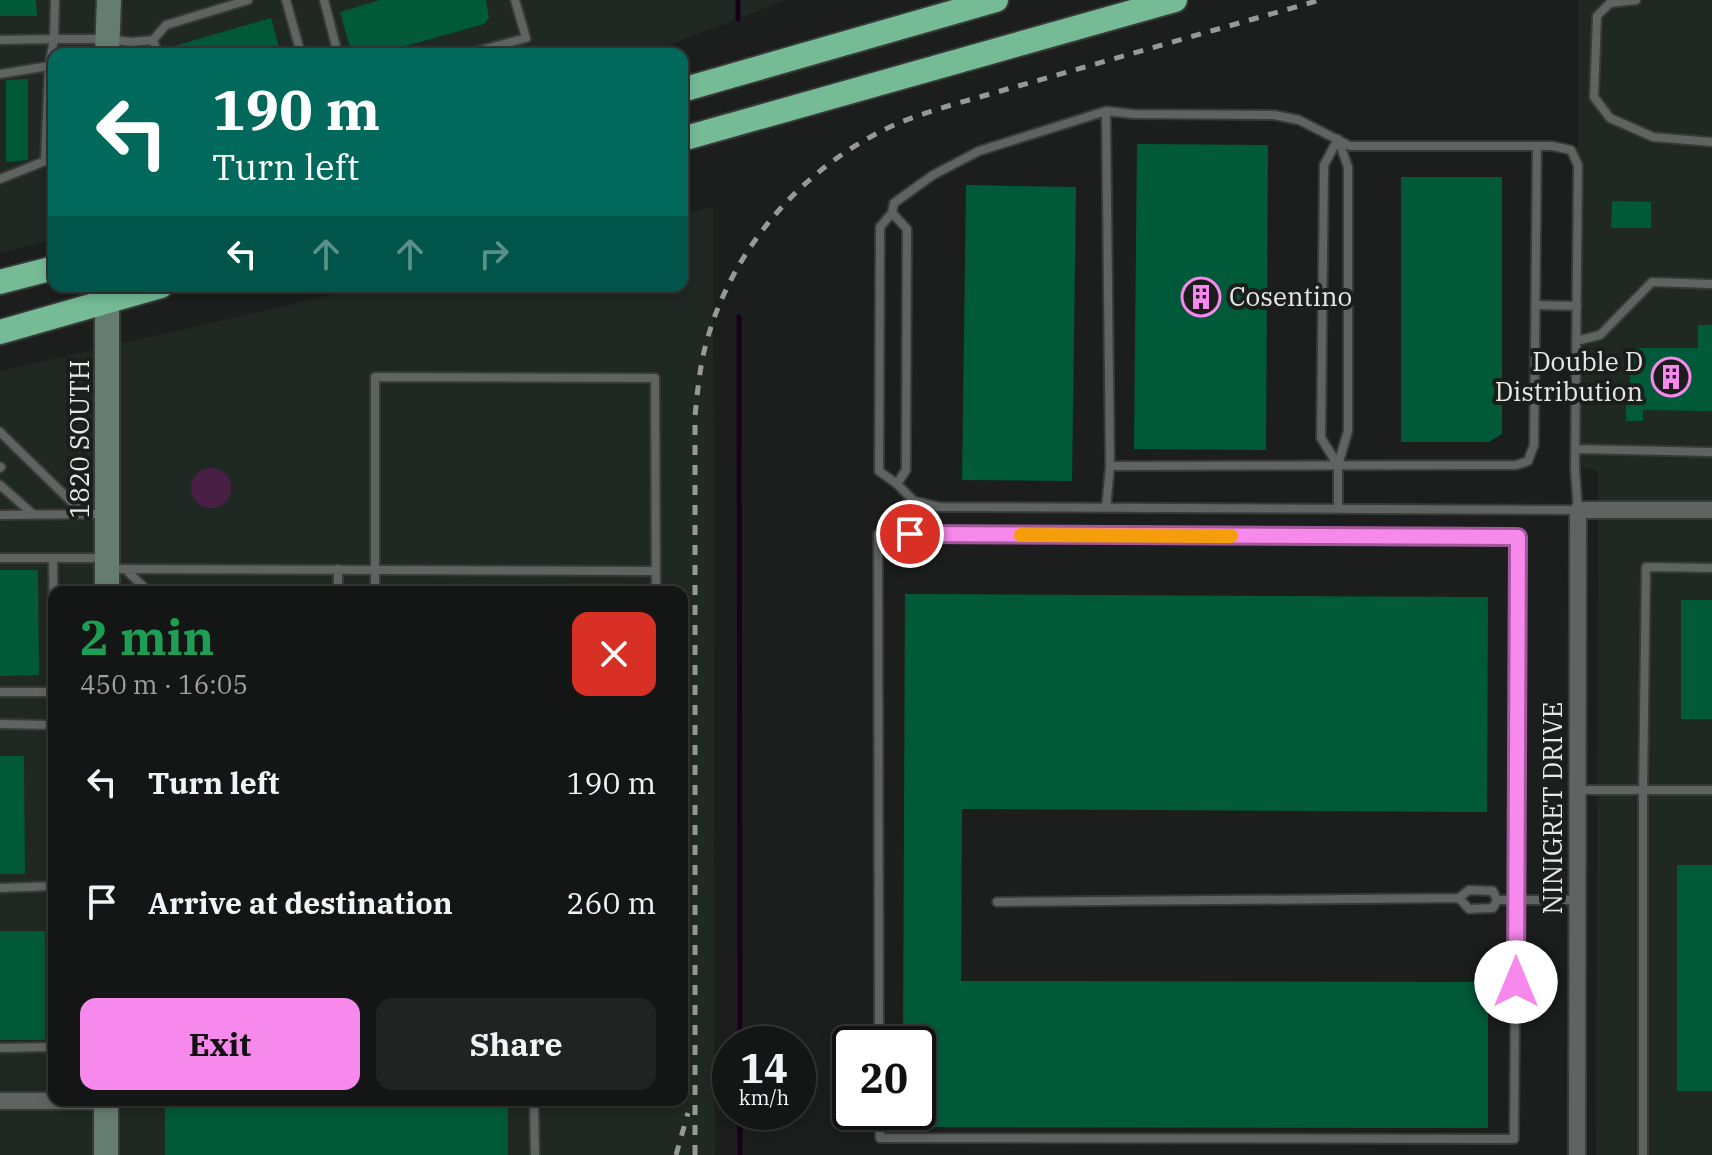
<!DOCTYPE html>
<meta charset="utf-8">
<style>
:root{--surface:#141615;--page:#212322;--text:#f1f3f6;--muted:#9d9fa0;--line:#333534;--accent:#f788ec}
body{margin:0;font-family:"IBM Plex Serif",serif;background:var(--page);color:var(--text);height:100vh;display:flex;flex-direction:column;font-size:30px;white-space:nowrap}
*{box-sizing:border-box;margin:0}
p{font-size:26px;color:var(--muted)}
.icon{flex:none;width:44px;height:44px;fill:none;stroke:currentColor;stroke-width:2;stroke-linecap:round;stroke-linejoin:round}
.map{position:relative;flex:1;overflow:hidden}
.side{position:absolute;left:48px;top:586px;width:640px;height:520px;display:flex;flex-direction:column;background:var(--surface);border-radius:16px;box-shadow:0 4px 12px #0003,0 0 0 2px var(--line)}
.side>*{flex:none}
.top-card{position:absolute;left:48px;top:48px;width:640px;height:244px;border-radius:16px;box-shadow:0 4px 12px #0003,0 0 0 2px var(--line);background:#00695c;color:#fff;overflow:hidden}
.speed{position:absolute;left:712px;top:1026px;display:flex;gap:16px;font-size:40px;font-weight:700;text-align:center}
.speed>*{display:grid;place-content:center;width:104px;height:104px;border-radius:50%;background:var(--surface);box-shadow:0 4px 12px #0003,0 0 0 2px var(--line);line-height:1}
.speed small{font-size:20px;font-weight:400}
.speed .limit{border:4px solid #111;border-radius:12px;background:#fff;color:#111}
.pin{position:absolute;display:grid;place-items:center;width:68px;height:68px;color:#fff;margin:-34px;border:4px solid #fff;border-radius:50%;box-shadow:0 2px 8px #0007}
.me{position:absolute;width:88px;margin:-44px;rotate:0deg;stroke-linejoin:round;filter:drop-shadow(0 0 6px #0008)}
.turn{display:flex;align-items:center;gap:28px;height:168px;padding:0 32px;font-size:36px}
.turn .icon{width:104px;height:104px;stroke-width:2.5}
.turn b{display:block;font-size:56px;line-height:68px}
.lanes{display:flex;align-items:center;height:76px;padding:0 32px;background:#0003;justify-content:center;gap:40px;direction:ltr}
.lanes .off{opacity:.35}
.round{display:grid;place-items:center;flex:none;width:84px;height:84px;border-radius:16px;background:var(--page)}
.overview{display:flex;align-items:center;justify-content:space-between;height:136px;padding:0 32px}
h1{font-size:48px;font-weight:800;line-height:60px;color:#1e9e55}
.primary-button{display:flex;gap:16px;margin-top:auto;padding:16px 32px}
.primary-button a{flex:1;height:92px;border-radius:16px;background:var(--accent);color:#111;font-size:32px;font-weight:800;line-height:92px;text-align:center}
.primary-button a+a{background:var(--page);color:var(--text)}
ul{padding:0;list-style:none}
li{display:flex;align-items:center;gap:24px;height:120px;padding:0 32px}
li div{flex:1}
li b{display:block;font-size:30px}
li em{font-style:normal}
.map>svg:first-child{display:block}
.built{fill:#202823;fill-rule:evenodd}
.green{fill:#4a1f46}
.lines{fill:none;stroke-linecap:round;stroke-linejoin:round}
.stream{stroke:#190017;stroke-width:5}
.building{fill:#005a3a}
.lane-casing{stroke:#383a38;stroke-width:12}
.street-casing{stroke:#383a38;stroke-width:20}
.secondary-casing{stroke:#383a38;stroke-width:28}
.highway-casing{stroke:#383a38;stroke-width:28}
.lane{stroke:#5f6361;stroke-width:8}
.street{stroke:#5f6361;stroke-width:16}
.secondary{stroke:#657d71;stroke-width:24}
.highway{stroke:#74bb96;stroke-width:24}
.rail{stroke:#979998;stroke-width:5;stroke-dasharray:10 10;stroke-linecap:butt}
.route-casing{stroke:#a15899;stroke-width:20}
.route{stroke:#f788ec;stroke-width:14}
.slow{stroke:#f59e0b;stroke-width:14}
.labels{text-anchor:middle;stroke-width:8;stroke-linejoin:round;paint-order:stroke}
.poi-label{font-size:26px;fill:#e7e9e8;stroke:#1b1e1c;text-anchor:start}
.street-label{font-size:26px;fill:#e7e9e8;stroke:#1b1e1c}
</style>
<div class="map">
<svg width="1712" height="1155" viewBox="0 0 1712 1155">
<rect width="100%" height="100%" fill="#1b1e1c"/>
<!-- built -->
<path class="built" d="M0 0H786L646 54H54V239L0 253Z
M1578 0H1712V1155H1596L1598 471 1577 466Z
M713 207 715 1155H0V371L372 286H682V214ZM54 592H682V1100H54Z"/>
<!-- green -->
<path class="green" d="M191 488a20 20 0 1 1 40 0a20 20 0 1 1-40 0Z"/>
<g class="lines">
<!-- stream -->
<path class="stream" d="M738 19V0
M739 317 740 1044
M740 1112V1155"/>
</g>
<!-- building -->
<path class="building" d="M0 0H36L37 16H0Z
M380 0H486L489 18 484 24 377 54H352L340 12Z
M271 18 281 54H165L164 49Z
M28 79V160L6 162V80Z
M1137 144 1268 145 1266 450 1134 449Z
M1401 177H1502V434L1489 442H1401Z
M966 185 1076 187 1072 481 962 480Z
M1612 201 1651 202V228H1611Z
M1698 325H1712V411L1643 410V421H1626V405H1630V348H1698Z
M0 570H38L39 675 0 676Z
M905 594 1488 597 1487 812 962 809 961 981 1488 982V1128L903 1127V1112H918V1044H903Z
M1681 600H1712V719H1681Z
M0 756H24L25 874H0Z
M1677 865H1712V1091H1677Z
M0 931H45V1040H0Z
M165 1100H508V1155H165Z"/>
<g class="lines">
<!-- lane casing -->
<g class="lane-casing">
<path id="lane" d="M55 0 54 39H108L131 42 153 40 158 54
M286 0 301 54
M324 0 338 54
M1636 0 1610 3 1597 16 1594 97 1610 118 1653 137 1712 142
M0 40 54 39 49 66 0 74
M153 40 166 25 248 0
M467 54 526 38 515 0
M0 179 45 161 49 66
M892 213 894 203 933 175 979 151 1106 111 1134 114 1274 115 1299 120 1350 146H1552L1571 150 1578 165 1575 469 1578 510 939 507 914 501 897 484 879 471 880 227 892 213 907 229 906 470 897 484
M1535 305 1577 306
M1576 341 1600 335 1652 282 1712 284
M0 432 84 514
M1576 449 1712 452
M1338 465 1321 438 1324 165 1338 139 1348 167V431L1338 465V509
M1110 466 1516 465 1528 461 1534 445 1537 146
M0 468 1 467
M0 485 34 515
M1106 508 1110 466 1106 111
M0 515 102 514
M0 558H102
M53 558 54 664
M108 569 656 571
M125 569 149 592
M338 569V592
M375 592V377L655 378 656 592
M0 692H54
M0 724 50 725 54 729
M54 761V809
M1577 790H1712
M0 888 54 886
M1469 890 1493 891 1497 900 1493 908 1469 909 1459 898Z
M997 902 1459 898
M879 1044 878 534 1518 537 1516 900H1577
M0 1048 53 1047
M534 1100 535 1155
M52 1101 54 999
M879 1112 880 1138 1514 1139 1516 900H1497
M1643 1155V790L1646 567 1712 568"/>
</g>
<!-- street casing -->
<g class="street-casing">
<path id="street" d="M0 1101H106
M1577 1155 1578 510H1712"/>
</g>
<!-- secondary casing -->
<g class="secondary-casing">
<path id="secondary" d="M107 54 109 0
M107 592V286
M106 1155V1100"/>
</g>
<!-- highway casing -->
<g class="highway-casing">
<path id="highway" d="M682 90 996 0
M682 139 1175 0
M0 282 54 268
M0 332 161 286"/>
</g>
<!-- lane -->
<use href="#lane" class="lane"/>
<!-- street -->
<use href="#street" class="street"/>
<!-- secondary -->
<use href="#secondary" class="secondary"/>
<!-- highway -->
<use href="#highway" class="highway"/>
<!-- rail -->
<path class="rail" d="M676 1155 688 1113
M695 1155V416C697 396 699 375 703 356 724 262 790 180 874 135 897 122 922 114 948 106L1320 0"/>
</g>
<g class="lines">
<!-- route casing -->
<g class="route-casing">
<path id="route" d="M910 534 1518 537 1516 982"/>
</g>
<!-- route -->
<use href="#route" class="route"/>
<!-- slow -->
<path class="slow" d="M1021 535 1231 536"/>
</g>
<!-- icons -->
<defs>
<g id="building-ring" transform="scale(2)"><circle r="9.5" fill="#1b1e1c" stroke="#f788ec" stroke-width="1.5"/><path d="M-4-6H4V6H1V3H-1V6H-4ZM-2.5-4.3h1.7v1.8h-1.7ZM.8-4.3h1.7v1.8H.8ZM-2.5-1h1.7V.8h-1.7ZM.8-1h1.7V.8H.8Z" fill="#f788ec"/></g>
</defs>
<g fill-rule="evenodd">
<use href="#building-ring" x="1201" y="297"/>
<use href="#building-ring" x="1671" y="377"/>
</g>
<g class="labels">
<!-- poi labels -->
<g class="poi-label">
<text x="1229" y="306">Cosentino</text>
<text x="1643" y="371" text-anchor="end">Double D<tspan x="1643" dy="30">Distribution</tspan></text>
</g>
<!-- street labels -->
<g class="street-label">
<text transform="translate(80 439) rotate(-90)" y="9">1820 SOUTH</text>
<text transform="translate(1553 808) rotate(-90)" y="9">NINIGRET DRIVE</text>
</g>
</g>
</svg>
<div class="speed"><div>14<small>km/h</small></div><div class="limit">20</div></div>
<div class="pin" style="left:910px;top:534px;background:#d93025"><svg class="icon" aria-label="arrive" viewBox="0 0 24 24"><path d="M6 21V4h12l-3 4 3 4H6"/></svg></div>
<svg class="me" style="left:1516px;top:982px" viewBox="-20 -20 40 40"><circle r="19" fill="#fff"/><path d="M0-13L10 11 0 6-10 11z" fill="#f788ec"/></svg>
<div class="top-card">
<div class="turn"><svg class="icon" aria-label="left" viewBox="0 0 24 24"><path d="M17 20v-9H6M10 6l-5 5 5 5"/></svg><div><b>190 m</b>Turn left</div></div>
<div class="lanes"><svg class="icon" aria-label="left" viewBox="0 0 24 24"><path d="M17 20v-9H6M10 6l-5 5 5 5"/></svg><svg class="icon off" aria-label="ahead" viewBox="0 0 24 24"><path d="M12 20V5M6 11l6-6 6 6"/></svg><svg class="icon off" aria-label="ahead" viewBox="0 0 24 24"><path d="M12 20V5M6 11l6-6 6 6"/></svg><svg class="icon off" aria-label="right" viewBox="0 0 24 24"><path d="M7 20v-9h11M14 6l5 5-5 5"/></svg></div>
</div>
<section class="side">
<div class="overview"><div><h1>2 min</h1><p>450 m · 16:05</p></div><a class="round" style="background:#d93025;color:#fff"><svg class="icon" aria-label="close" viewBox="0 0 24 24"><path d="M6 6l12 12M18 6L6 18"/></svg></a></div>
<ul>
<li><svg class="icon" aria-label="left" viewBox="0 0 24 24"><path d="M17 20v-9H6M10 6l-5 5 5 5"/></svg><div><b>Turn left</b></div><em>190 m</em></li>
<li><svg class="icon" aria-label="arrive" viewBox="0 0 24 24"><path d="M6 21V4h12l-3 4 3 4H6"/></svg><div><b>Arrive at destination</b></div><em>260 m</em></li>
</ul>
<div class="primary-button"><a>Exit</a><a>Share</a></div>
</section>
</div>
